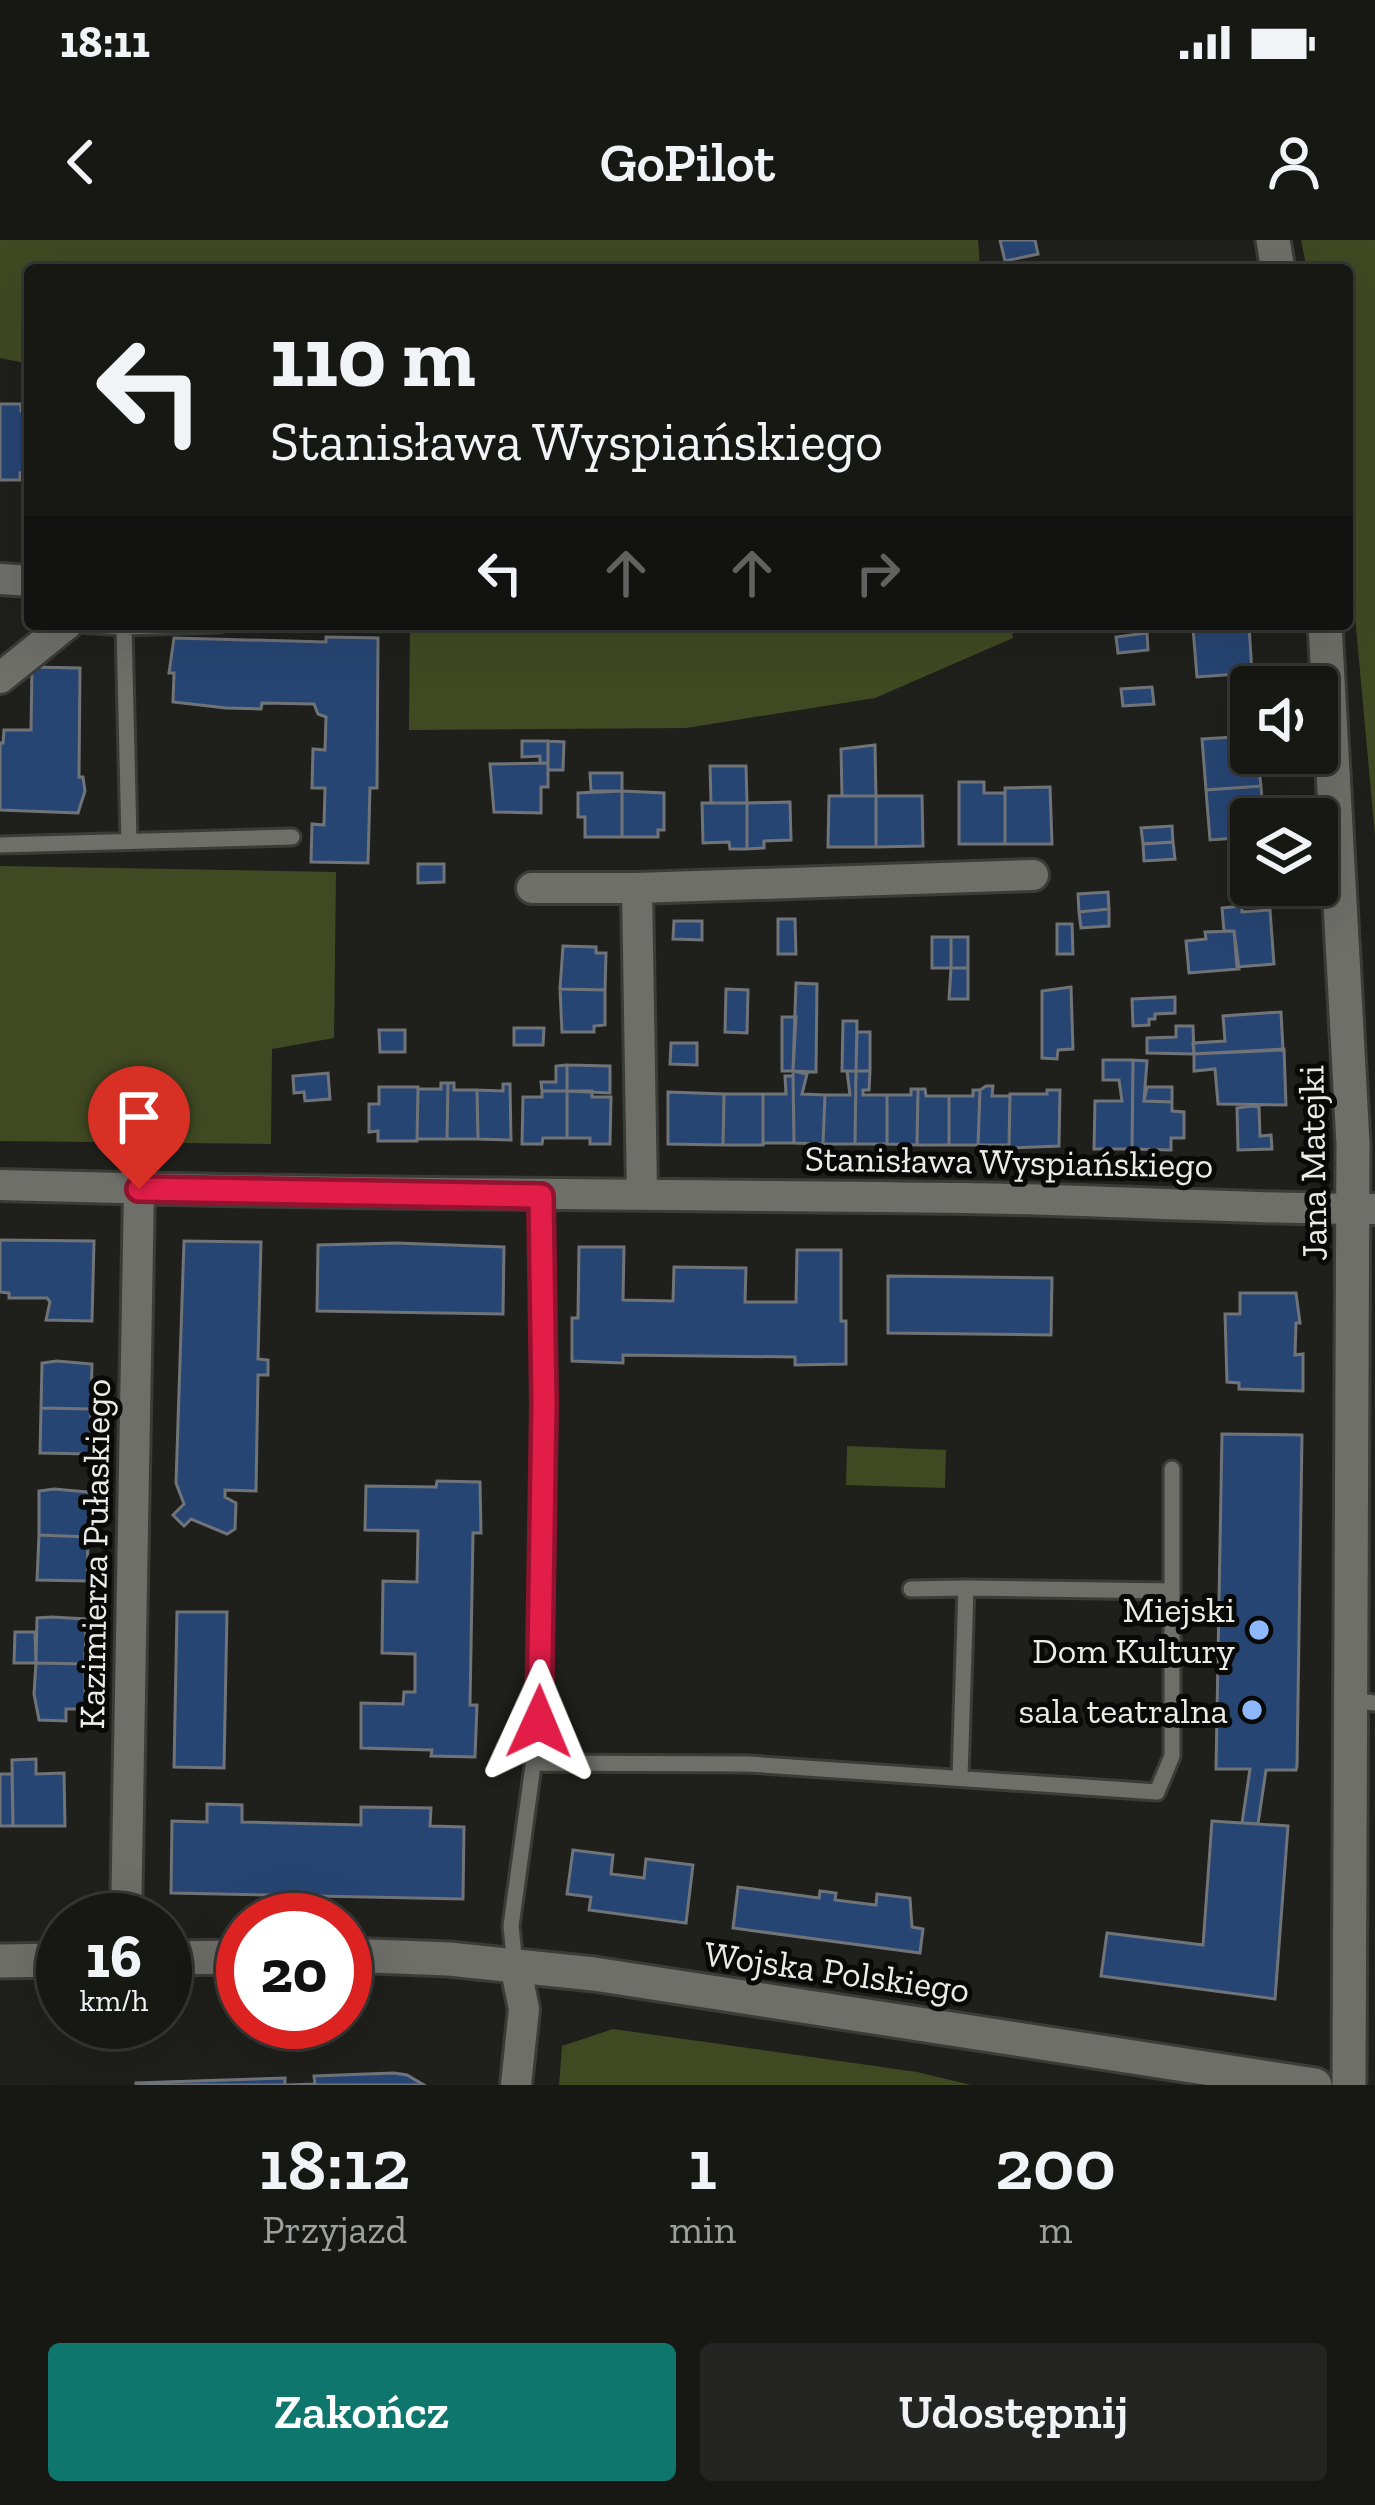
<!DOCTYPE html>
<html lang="pl">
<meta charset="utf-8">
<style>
:root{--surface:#171814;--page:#242522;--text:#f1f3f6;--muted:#9ea0a0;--line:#363734;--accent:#0f766e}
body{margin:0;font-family:"Zilla Slab",serif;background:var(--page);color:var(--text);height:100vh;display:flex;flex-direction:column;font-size:45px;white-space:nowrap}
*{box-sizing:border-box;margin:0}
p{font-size:39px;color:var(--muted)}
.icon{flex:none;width:66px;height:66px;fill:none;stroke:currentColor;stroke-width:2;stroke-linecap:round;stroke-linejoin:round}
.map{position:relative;height:1845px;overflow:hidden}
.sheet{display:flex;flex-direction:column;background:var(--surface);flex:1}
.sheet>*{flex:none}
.top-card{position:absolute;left:24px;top:24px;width:1329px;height:366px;border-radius:12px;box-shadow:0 12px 48px #0002,0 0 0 3px var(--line);background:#171814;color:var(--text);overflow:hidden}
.fabs{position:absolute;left:1230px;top:426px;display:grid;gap:24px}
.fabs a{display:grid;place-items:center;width:108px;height:108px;border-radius:12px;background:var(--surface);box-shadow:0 12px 48px #0002,0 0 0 3px var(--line);font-size:60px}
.speed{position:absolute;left:36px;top:1653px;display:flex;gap:24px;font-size:60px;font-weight:700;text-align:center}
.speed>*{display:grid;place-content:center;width:156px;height:156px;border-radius:50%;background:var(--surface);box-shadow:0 12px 48px #0002,0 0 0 3px var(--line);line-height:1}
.speed small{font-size:30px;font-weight:400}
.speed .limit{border:18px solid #d22;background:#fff;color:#111}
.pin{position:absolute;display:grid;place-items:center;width:102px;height:102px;color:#fff;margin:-123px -51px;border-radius:50% 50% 50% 0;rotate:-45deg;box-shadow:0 0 12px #0007}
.pin .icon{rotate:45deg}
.me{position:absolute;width:132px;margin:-66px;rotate:1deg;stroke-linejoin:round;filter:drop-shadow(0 0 9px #0008)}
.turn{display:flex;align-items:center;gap:42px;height:252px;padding:0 48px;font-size:54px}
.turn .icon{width:156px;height:156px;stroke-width:2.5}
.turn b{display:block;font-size:84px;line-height:102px}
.lanes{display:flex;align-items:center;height:114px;padding:0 48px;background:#0003;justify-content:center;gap:60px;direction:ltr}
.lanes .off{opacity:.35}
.eta{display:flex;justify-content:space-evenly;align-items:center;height:204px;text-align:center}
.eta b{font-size:72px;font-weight:600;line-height:84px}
.action{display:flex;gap:24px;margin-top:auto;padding:24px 48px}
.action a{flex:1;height:138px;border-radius:12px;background:var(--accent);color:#fff;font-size:48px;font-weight:600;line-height:138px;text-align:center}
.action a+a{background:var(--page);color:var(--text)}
.status{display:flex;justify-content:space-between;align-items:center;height:84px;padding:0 60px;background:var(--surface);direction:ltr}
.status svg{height:33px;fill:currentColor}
header{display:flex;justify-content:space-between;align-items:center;height:156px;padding:0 48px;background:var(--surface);font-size:54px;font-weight:600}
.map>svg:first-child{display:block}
.green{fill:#414923}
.building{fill:#274573;stroke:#707479;stroke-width:3}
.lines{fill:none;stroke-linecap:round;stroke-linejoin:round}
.service-casing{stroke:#3b3c38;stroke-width:21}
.minor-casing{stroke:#3b3c38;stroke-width:36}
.tertiary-casing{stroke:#3b3c38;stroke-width:39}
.service{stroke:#6e6f69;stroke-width:15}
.minor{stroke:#6e6f69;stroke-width:30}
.tertiary{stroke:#6e6f69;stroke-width:33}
.route-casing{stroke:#92132f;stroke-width:30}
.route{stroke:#e11d48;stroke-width:21}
.poi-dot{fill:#8db9fc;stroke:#090a08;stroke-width:4.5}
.labels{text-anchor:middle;stroke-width:10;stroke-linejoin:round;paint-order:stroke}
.street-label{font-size:36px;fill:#ebece8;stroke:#090a08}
.poi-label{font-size:36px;fill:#ebece8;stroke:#090a08;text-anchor:end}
</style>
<div class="status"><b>18:11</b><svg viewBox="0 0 49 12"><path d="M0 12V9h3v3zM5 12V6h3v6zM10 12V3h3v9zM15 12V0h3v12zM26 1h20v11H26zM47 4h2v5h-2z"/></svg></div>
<header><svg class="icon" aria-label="back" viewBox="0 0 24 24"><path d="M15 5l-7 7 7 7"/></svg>GoPilot<svg class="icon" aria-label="person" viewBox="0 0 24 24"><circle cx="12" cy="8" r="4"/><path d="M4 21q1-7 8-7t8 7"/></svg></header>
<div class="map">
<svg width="1375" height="1845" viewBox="0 0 1375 1845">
<rect width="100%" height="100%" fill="#1f201b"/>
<!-- green -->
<path class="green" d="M0 0H978L980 30H30V124L0 118Z
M1301 0H1375V596L1347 288V30H1307Z
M410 384H1011L1013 398 875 458 686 488 409 490Z
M0 626 336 632 334 798 272 809 271 904 0 901Z
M847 1206 946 1210 945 1248 846 1245Z
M613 1789 917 1832 971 1845H559L562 1806Z"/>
<!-- building -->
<path class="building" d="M1000 0H1035L1038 14 1005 21Z
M0 164H21V171H30V234L20 233V240H0Z
M1249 385 1252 433 1197 437 1193 389Z
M1147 393 1148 410 1118 413 1116 397Z
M326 397 378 398 377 548H370L368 623 311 622 312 584 324 585 325 548H312L313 509 325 510 326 477 318 474 314 464 262 463 261 469 226 468 173 462 174 433H169L174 398 326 402Z
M32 427 80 428 79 537H83L85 551 78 573 0 570V503H3L4 490H31Z
M1152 447 1154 464 1123 466 1121 449Z
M1251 496V513H1257L1261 546 1206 550 1202 499Z
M522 501H548V523H540V516L522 517Z
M548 501 564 502 563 530H548Z
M875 505 876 556H842L841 509Z
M548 523V547H541V573L494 572 490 524Z
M710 526H746L747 563H711Z
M590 533H622V551H591Z
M959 542H984V553H1005V604H959Z
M1261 546 1263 579H1251V597L1210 600 1206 550Z
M1050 547 1052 604H1005V548Z
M622 551V597H585V577H578V553Z
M622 551 664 553V590H658V597H622Z
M829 556H876V607H828Z
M876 556H922L923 606 876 607Z
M790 562 791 600 764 601V608L747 609V563Z
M702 563H747V609H730L729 602 703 603Z
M1172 586 1173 602 1143 604 1141 588Z
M1173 602 1175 619 1144 621 1143 604Z
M418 624H444V642L418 643Z
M1108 652 1109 669 1079 672 1078 654Z
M1242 666V672L1270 670 1274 724 1237 727 1234 691H1224L1222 668Z
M1109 669V686L1081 688 1079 672Z
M778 679H795L796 714H778Z
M674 681H702V700L673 699Z
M1057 684H1072L1073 714H1057Z
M1234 691 1239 729 1189 733 1186 701 1206 699 1205 692Z
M932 697H951V728H932Z
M951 697H968V728H951Z
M563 706 596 707V713H606L605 750 560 749Z
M951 728H968V759H949Z
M796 743 817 744 816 832 793 831Z
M1071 747 1073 809 1058 810 1057 819 1042 818V751Z
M560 749 605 750V785L594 786V792H562Z
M726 749 748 750 747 793 725 792Z
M1175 757V773L1155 774V779H1149V785L1133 786 1132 759Z
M1281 772 1283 810 1194 814 1193 803 1225 801 1223 776Z
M782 777H796L793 831H782Z
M843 781H857L856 831H842Z
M1176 786H1193L1194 814 1147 813V798L1176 797Z
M514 788H544L543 805H514Z
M379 790H405V812H380Z
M857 792H870V831H856Z
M671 803H697V825L670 824Z
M1284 809 1286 865 1218 864 1215 829 1194 831V814Z
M1103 820H1133L1132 909H1094L1095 861H1122L1119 840H1103Z
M1133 820 1147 821 1144 861 1172 862V871L1184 872V898H1171V910L1132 909Z
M567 825 610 826V853L567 851Z
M567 825V851H542L541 842H556V826Z
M793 831 807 834 802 854 825 855 823 904 794 903Z
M847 831H856L855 904H823L825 855H850Z
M856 831H870L869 850H863V855H887V904H855Z
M328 833 330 859 305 861 304 852 294 853 293 836Z
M785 836H793L794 903H763V854H786Z
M441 843H448L447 899H417L418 849H441Z
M448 843H454V850H477L478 899H447Z
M503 844H510L511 900 478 899 477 850 503 851Z
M986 846H993L992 856H1010L1009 905H978L980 850Z
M379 847H418L417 901H378V891L369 892V864H379Z
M1147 847H1172V862L1144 861Z
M911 849H918L917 905 887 904V855H911Z
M918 849H925L926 856H949V905H917Z
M973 850H980L978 905H949V856H973Z
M1047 850H1060L1059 906 1009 908 1010 854H1047Z
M542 851H567V898H543L542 904H522L523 857H542Z
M567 851H592V857H611L610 904H590V898H567Z
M668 852 724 854 723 905 668 904Z
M724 854H763V905H723Z
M1252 866 1259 867 1260 896 1271 895 1272 909 1238 910 1237 868Z
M0 1000 94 1001 92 1081 46 1080 50 1062 47 1058H9V1053L0 1052Z
M184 1001 261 1002 258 1119 268 1120V1135H258L256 1251 225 1250V1257L236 1263 235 1289 227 1294 191 1279 184 1286 173 1275 184 1264 176 1243Z
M396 1003 504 1007 503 1074 317 1071 318 1005Z
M579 1007H624L623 1060 673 1061 674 1027 746 1028 745 1062H796L797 1010H841V1081H846V1124L795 1125V1117L623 1115V1123L572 1121V1078H578Z
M888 1036 1052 1038 1051 1095 888 1093Z
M1240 1053H1296L1300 1083H1296L1295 1115 1303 1114V1151L1239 1149V1143L1227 1142 1225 1074H1240Z
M57 1121 92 1124 91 1169 41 1168 42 1123Z
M41 1168 91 1169 90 1214 40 1213Z
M1222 1194 1302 1195 1297 1526 1296 1530H1266L1258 1584 1242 1583 1250 1529H1216Z
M437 1241 480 1242 481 1293H473L470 1465H477L475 1517 431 1516 432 1510 361 1508V1463L403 1464 404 1452H415V1414L382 1413 383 1341 417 1342 418 1291 365 1290 366 1246 436 1247Z
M54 1249 89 1252 88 1297 39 1295V1251Z
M39 1295 88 1297 87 1341 37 1340Z
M177 1372H227L224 1528 174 1527Z
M52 1377 86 1379 85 1424 36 1423 37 1378Z
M15 1392H35L36 1423H14Z
M36 1423 85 1424V1469H66V1481L39 1480 34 1454Z
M36 1519V1534L64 1533 65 1586H13L12 1520Z
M0 1534H12L13 1586H0Z
M207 1564 242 1565V1582L361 1585V1567L431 1568 430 1586 464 1587 463 1659 171 1653 172 1581 207 1582Z
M1212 1581 1288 1586 1275 1759 1101 1736 1107 1693 1203 1705Z
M573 1610 613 1615 611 1634 644 1638 646 1619 693 1625 686 1683 589 1670 591 1657 567 1654Z
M738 1647 819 1658 820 1651 836 1653 835 1660 876 1665 877 1654 910 1658 912 1687 923 1689 920 1713 733 1688Z
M394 1833 407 1835 424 1845H286L315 1844 314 1836Z
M285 1838V1845H136V1843Z"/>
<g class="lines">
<!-- service casing -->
<g class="service-casing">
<path id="service" d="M80 384 124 387
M129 601 124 387 219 384
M0 605 292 597
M911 1349 966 1348
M1351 1460 1375 1463
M533 1523 748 1524 1157 1552 1172 1516V1229
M960 1538 966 1348 1172 1351
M515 1725 511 1686 539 1482 544 1164 541 956"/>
</g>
<!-- minor casing -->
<g class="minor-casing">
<path id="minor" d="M0 339 30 341
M0 438 67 384
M532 648H637
M0 945C322 954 643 954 965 958 1102 960 1239 969 1375 969
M642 954 637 648 1033 635
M126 1680 139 949
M515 1725 524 1769 516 1845"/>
</g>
<!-- tertiary casing -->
<g class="tertiary-casing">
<path id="tertiary" d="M1273 0 1278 30
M1325 384 1353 904 1349 1845
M345 1715 449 1719 594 1734 1315 1845
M165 1718 243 1717
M0 1721 63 1720"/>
</g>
<!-- service -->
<use href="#service" class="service"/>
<!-- minor -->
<use href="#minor" class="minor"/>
<!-- tertiary -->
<use href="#tertiary" class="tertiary"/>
</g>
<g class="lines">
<!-- route casing -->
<g class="route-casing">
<path id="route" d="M139 949 541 956 544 1164 539 1482"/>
</g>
<!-- route -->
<use href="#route" class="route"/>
</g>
<!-- markers -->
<g class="poi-dot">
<circle cx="1259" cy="1390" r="12"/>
<circle cx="1252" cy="1470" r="12"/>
</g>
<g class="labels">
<!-- street labels -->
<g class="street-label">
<text transform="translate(1009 921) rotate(1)" y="13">Stanisława Wyspiańskiego</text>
<text transform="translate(1312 923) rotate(-91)" y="13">Jana Matejki</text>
<text transform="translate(94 1314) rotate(-89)" y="13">Kazimierza Pułaskiego</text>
<text transform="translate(837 1731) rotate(8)" y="13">Wojska Polskiego</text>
</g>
<!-- poi labels -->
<g class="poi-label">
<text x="1235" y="1382">Miejski<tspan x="1235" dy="41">Dom Kultury</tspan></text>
<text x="1228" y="1483">sala teatralna</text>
</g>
</g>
</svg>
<div class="fabs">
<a><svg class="icon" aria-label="sound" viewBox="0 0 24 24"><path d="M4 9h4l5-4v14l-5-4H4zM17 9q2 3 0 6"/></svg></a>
<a><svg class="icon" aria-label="layers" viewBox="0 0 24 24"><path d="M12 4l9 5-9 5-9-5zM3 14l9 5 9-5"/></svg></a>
</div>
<div class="speed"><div>16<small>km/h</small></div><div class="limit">20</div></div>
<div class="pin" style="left:139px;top:949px;background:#d93025"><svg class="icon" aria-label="arrive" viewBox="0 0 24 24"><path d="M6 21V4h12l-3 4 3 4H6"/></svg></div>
<svg class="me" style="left:539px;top:1482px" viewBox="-20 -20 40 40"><path d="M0-17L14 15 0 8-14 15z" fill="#e11d48" stroke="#fff" stroke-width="4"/></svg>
<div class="top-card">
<div class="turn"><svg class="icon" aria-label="left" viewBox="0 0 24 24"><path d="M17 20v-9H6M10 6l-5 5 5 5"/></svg><div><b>110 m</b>Stanisława Wyspiańskiego</div></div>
<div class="lanes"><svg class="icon" aria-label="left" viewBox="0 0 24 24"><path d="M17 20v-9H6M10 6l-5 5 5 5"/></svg><svg class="icon off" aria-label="ahead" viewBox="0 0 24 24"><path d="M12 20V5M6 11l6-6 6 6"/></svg><svg class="icon off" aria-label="ahead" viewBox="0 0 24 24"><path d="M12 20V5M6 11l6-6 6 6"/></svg><svg class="icon off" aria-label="right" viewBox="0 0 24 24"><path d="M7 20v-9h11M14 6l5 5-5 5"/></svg></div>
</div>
</div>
<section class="sheet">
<div class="eta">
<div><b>18:12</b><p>Przyjazd</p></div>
<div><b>1</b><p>min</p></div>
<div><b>200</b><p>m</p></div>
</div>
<div class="action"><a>Zakończ</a><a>Udostępnij</a></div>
</section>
